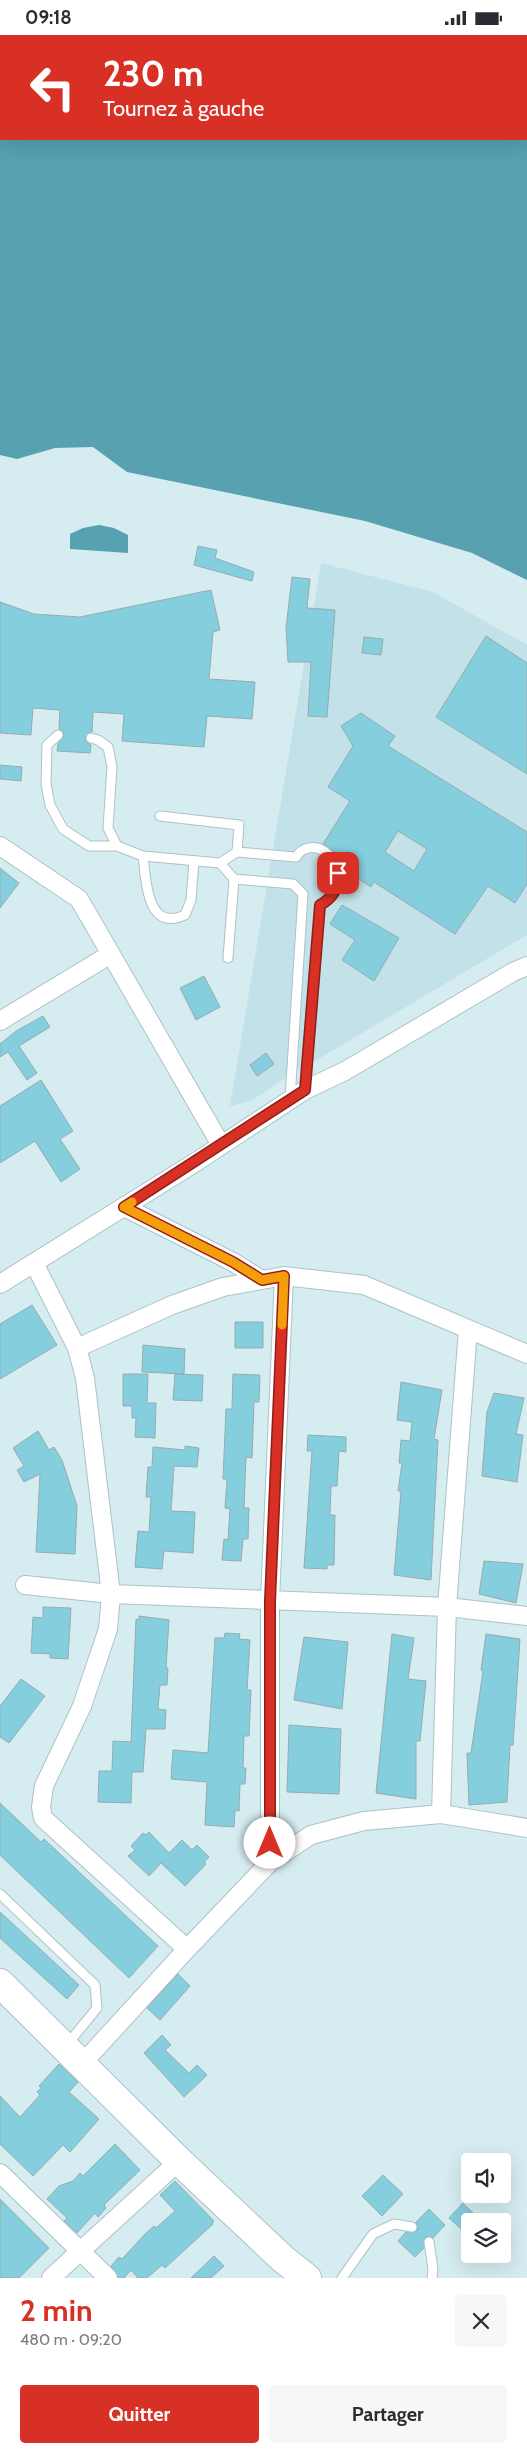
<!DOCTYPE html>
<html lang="fr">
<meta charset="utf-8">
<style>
:root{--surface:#fff;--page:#f7f7f7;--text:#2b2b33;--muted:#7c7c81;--accent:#d93025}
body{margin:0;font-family:Cabin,sans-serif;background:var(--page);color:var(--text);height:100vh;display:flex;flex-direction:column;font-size:19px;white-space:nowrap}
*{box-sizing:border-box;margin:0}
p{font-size:16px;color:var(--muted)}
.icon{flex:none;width:28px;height:28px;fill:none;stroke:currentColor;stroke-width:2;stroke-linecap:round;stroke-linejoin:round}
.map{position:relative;height:2243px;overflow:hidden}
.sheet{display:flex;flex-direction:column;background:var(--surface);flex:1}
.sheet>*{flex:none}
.top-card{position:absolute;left:0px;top:0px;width:528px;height:105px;box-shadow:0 5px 20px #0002;background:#d93025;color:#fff;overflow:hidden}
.fabs{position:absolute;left:461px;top:2118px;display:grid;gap:10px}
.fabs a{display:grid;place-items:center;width:50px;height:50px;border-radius:5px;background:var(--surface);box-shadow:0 5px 20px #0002;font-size:25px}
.pin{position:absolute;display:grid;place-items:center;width:42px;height:42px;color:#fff;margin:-21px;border-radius:10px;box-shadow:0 2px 8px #0006}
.me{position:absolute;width:55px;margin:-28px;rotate:0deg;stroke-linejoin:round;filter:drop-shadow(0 0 4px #0008)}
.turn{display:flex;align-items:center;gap:18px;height:105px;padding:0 20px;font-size:22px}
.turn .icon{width:65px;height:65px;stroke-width:2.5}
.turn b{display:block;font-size:35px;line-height:42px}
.round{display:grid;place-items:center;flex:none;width:52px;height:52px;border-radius:5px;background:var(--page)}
.head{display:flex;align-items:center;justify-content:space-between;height:85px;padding:0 20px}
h1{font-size:30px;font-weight:800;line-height:38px;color:var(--accent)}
.action{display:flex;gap:10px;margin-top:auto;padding:10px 20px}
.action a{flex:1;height:58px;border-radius:5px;background:var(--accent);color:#fff;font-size:20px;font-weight:800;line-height:58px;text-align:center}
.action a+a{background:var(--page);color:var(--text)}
.status{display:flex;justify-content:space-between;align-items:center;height:35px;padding:0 25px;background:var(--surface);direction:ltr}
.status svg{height:14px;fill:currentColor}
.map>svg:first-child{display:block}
.built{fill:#c2e1e8}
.water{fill:#57a1b0;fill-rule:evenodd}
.building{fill:#84cedd;stroke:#96acb0;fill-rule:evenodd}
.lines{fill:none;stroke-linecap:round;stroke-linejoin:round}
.lane-casing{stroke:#adc2c7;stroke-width:11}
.street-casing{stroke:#adc2c7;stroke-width:20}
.primary-casing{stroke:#adc2c7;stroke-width:30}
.lane{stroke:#fff;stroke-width:9}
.street{stroke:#fff;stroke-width:18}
.primary{stroke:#fff;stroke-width:28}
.route-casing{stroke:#8d1f18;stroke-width:12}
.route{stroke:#d93025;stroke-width:9}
.slow{stroke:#f59e0b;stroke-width:9}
</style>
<div class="status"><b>09:18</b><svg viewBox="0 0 49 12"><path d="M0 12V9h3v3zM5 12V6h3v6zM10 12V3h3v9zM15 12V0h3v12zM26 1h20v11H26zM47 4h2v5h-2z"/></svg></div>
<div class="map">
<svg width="527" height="2243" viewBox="0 0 527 2243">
<rect width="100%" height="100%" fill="#d5ecf0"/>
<!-- built -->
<path class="built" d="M321 528 433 557 527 610V900L278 1048 251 1066 230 1071Z"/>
<!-- water -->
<path class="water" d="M0 0H527V545L472 518 365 486 127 437 93 412 55 413 17 424 0 420ZM1 1H526V104H1Z
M99 490 114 493 128 500V518L70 514V499L83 493Z"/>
<!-- building -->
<path class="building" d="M198 511 217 515 215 523 254 537 252 546 194 530Z
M292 542 310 544 307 573 335 575 327 682 308 681 311 627H288L286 593Z
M211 555 220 595 213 597 209 644 255 647 252 684 207 681 204 712 122 706 124 679 93 677 92 697 85 702 86 707 91 710 90 718 57 716 58 709 64 701 63 696 59 694 60 675 33 673 31 700 0 698V567L34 579 80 582Z
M486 601 527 628V739L436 682Z
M364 602 383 604 381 620 362 618Z
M361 678 395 701 388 711 527 797V849L515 868 488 851 455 899 374 847 371 852 349 838 354 830 323 809 350 766 328 752 353 711 341 691ZM398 796 427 814 414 836 385 817Z
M0 730 22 732 21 746 0 744Z
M0 833 19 848 0 873Z
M342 870 399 903 374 946 342 925 355 905 330 889Z
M204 941 220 972 196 985 180 953Z
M43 981 50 992 19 1011 37 1038 27 1045 8 1017 0 1022V1009L16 996Z
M266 1018 274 1029 257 1041 250 1030Z
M41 1045 73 1096 60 1104 80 1134 61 1147 35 1106 0 1128V1071Z
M32 1270 57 1310 0 1344V1289Z
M235 1287H263V1313H235Z
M143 1310 185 1314 184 1339 142 1337Z
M123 1339H148L147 1368H156L155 1403 135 1402 136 1383H132V1371H123Z
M175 1339 203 1340 202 1366 173 1365Z
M233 1339 260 1340 259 1367H254L252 1423 246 1422 244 1473H249L248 1504H243L241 1526 222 1525 224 1504 228 1505 230 1474 225 1473 227 1444H223L226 1374H232Z
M401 1347 442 1355 434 1404 438 1405 431 1545 394 1540 401 1456H398L402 1428H399L401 1405 410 1406 412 1387 397 1385Z
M494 1358 524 1363 516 1399 523 1400 517 1447 482 1441 487 1377Z
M38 1396 49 1415 54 1412 62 1425 77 1471 75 1519 36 1517 40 1439 24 1447 17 1435 24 1431 13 1413Z
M308 1400 346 1402V1417L339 1416 337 1451H331L330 1480H335L334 1530H327V1534L304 1533 312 1416H307Z
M185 1411 199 1413 197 1432 174 1431 171 1476 195 1477 193 1518 164 1516 162 1534 135 1532 138 1496 149 1497 151 1462H146L148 1432H152L153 1412 185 1415Z
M484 1526 523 1529 516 1568 479 1559Z
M43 1572 71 1573 68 1624 50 1623V1619L31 1618 33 1582 43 1583Z
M139 1581 169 1585 166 1633H168L167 1650H160L158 1674 166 1675 165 1694H146L143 1737H132L131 1768 98 1767 99 1736H112L113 1706 131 1707 136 1584 139 1585Z
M225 1598 240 1599 239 1604 250 1605 247 1655H251L249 1701H244L243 1733H246L245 1749H240L239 1776 235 1775 234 1792 205 1790 207 1747 171 1744 173 1715 208 1718 215 1603H224Z
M392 1599 414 1603 408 1644 426 1646 420 1706H416V1764L376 1758Z
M486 1599 520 1604 513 1710H510L507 1767 469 1770 467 1718H471L483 1636 481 1635Z
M304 1602 348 1607 342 1674 294 1665Z
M21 1644 45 1661 9 1708 0 1702V1671Z
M289 1690 341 1694 339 1759 287 1757Z
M0 1768 41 1807 44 1804 158 1911 129 1943 0 1820Z
M149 1797 169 1818 182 1805 192 1815 197 1810 209 1822 204 1827 206 1829 185 1851 161 1828 149 1841 128 1821 135 1815 131 1811 143 1798 146 1800Z
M0 1877 79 1950 67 1964 0 1903Z
M178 1939 190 1951 160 1985 147 1973Z
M162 2000 171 2010 165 2015 189 2038 197 2030 207 2040 184 2062 144 2018Z
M59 2029 78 2047 69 2057 99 2084 70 2117 63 2110 33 2141 0 2109V2061L20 2082 40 2060 37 2057 41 2053 39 2051Z
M115 2109 140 2135 104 2170 106 2173 98 2182 95 2178 77 2198 64 2186 67 2183 47 2164 59 2151 73 2146 80 2138 83 2141Z
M383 2140 403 2159 382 2181 362 2161Z
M175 2146 214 2186 212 2188 213 2189 165 2233 162 2230 147 2243H138L131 2235 124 2243H119L111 2231 119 2222 122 2224 145 2199 154 2191 156 2193 175 2176 160 2160Z
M0 2164 49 2213 19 2243H0Z
M463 2168 481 2186H470V2202L449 2183Z
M429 2174 445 2190 433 2203 425 2202 424 2213 415 2222 398 2206 406 2197 416 2196 418 2193 416 2187Z
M214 2221 224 2231 211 2243H191Z"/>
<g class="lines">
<!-- lane casing -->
<g class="lane-casing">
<path id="lane" d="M58 700 47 710 46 749 50 770 63 794 89 811H117L108 793 112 732 108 712 98 705 91 703
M160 781 239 790 237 817 220 828 234 844 228 923
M117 811 143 821 220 828
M237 817 296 822C298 819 302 815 305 814 332 804 355 851 320 870L305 1055
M143 821C146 847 147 897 185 880L191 865 194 826
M234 844 293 849 303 859 290 1064
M0 1859 95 1950 97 1973 66 2011
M429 2207 433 2234 432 2243
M342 2243 373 2199 394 2189 412 2192"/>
</g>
<!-- street casing -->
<g class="street-casing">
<path id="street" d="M0 811 79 864 221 1110
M0 986 111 919
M124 1172 233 1227 262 1245
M34 1228 77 1313 85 1343 111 1559 108 1594 82 1671 44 1751 41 1772 43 1783 187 1914 270 1827 311 1800 364 1786 441 1779 527 1793
M0 1249 199 1125 305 1055 345 1036 513 937 527 931
M77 1313 172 1270 223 1252 284 1241 364 1250 527 1319
M25 1550 111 1559 447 1572 527 1581
M441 1779 447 1572 468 1294
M270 1827V1566L284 1241
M81 2030 187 1914
M0 2138 108 2243
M51 2243 179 2126"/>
</g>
<!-- primary casing -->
<g class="primary-casing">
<path id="primary" d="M0 1948 179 2126 283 2224 307 2243"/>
</g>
<!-- lane -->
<use href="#lane" class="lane"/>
<!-- street -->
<use href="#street" class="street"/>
<!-- primary -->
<use href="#primary" class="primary"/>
</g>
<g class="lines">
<!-- route casing -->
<g class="route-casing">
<path id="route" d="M270 1808V1566L284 1241 262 1245 233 1227 124 1172 305 1055 320 870C333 863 339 853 338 838"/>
</g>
<!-- route -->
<use href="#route" class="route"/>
<!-- slow -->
<path class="slow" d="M132 1167 124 1172 233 1227 262 1245 284 1241 282 1290"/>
</g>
</svg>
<div class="fabs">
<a><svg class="icon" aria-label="sound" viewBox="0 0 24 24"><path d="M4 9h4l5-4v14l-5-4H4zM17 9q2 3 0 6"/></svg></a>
<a><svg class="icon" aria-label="layers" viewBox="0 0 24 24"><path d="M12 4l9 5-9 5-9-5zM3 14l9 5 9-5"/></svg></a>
</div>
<div class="pin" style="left:338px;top:838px;background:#d93025"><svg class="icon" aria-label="arrive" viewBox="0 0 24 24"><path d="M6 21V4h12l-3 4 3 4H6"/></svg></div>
<svg class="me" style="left:270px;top:1808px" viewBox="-20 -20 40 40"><circle r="19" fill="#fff"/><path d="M0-13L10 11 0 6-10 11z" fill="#d93025"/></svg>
<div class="top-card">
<div class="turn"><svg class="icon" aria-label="left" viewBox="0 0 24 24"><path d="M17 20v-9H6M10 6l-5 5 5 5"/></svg><div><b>230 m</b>Tournez à gauche</div></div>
</div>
</div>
<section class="sheet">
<div class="head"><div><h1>2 min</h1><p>480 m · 09:20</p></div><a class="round"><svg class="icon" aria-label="close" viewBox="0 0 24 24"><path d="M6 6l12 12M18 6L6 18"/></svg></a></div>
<div class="action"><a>Quitter</a><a>Partager</a></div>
</section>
